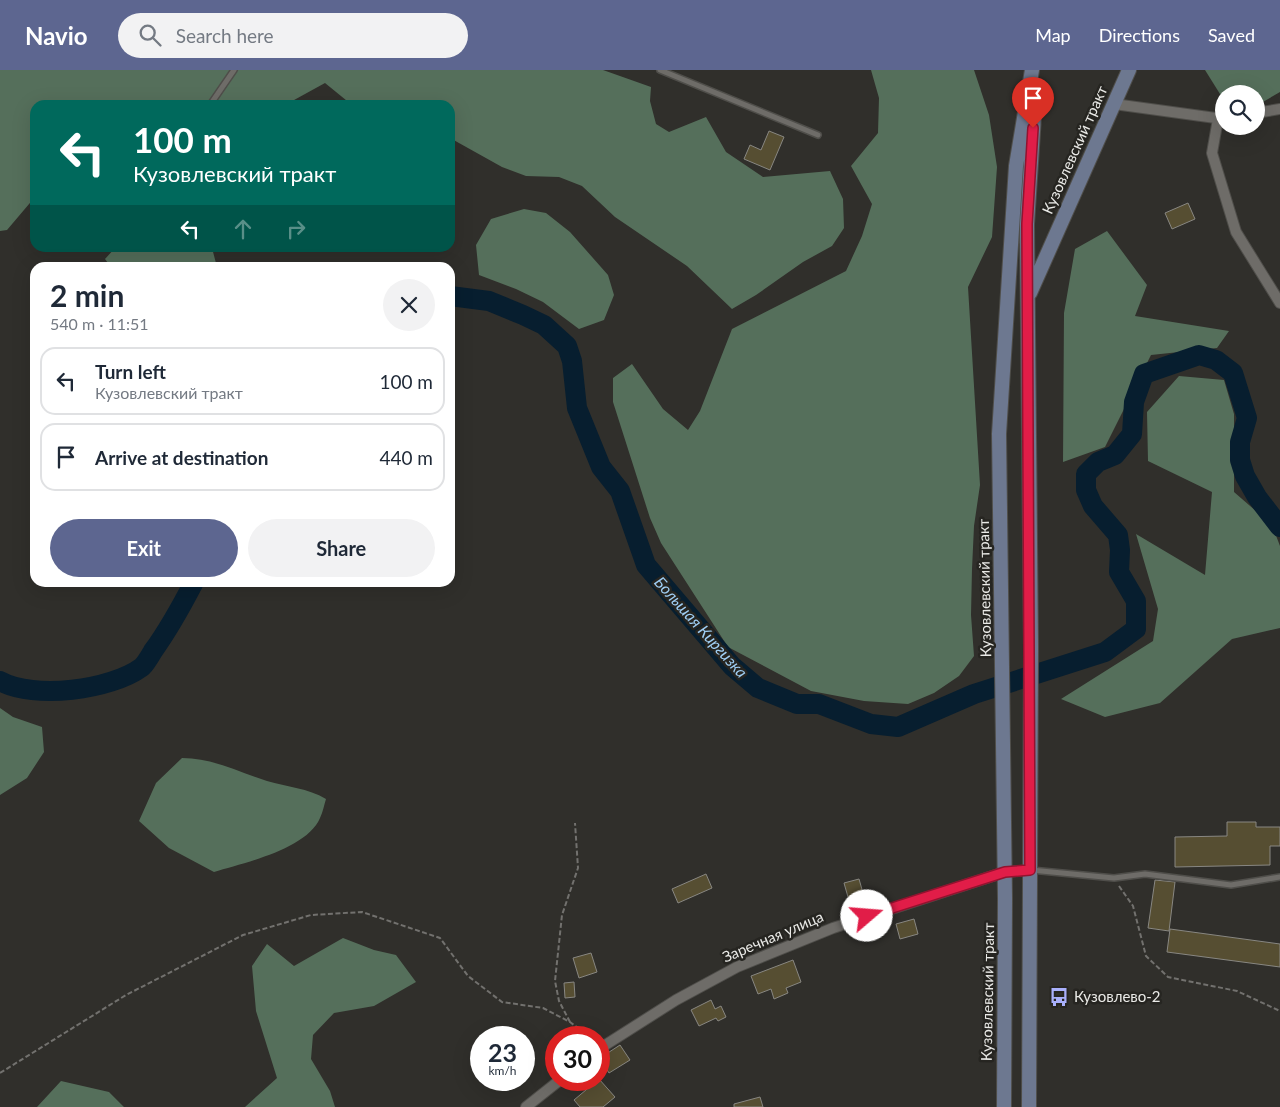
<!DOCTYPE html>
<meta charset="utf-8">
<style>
:root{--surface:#fff;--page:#f2f2f3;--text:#1f2937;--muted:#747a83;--line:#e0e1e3;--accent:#5d6690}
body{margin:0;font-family:Lato,sans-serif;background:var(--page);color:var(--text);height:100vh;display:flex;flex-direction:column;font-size:19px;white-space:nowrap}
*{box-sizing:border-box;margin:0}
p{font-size:16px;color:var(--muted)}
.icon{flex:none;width:28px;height:28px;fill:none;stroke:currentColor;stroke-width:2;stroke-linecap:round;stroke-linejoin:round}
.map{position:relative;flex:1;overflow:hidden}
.panel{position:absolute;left:30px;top:192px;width:425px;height:325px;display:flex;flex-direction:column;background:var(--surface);border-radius:15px;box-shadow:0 5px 20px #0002}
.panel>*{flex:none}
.hud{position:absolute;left:30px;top:30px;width:425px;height:152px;border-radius:15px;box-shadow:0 5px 20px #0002;background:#00695c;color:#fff;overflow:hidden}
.controls{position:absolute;left:1215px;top:15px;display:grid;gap:10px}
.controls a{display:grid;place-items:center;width:50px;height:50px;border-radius:50%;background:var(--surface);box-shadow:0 5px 20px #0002;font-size:25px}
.speed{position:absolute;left:470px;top:956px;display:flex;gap:10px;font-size:25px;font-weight:700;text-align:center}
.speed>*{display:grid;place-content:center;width:65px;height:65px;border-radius:50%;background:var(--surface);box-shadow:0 5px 20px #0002;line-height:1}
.speed small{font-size:12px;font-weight:400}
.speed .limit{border:8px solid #d22;background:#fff;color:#111}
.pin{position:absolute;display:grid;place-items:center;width:42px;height:42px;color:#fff;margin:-51px -21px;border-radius:50% 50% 50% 0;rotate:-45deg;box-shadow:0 0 5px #0007}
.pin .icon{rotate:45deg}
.me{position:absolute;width:55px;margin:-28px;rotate:72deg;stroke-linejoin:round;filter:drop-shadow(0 0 4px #0008)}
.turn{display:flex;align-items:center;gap:18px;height:105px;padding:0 20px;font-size:22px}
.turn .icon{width:65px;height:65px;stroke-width:2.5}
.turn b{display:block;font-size:35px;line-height:42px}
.lanes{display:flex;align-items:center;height:48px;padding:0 20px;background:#0003;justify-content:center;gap:25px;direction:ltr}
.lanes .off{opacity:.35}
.round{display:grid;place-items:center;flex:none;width:52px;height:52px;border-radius:26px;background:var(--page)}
.head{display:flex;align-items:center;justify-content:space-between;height:85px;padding:0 20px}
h1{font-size:30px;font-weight:700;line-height:38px}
.action{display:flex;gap:10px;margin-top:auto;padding:10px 20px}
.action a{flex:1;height:58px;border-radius:30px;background:var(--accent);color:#fff;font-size:20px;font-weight:700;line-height:58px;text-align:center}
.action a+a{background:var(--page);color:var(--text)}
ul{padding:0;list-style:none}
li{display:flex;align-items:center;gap:15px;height:68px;margin:0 10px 8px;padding:0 10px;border:2px solid var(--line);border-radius:15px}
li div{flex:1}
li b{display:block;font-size:19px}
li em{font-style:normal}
header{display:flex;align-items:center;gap:30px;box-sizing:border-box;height:70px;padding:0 25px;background:var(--accent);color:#fff}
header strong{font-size:24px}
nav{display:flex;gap:28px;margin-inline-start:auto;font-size:18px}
.search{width:350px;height:45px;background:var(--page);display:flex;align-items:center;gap:12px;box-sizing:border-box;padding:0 18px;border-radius:28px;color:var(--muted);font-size:19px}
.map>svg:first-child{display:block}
.forest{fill:#556f5b}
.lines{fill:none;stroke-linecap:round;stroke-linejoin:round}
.river{stroke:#071e2f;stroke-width:20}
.building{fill:#564e32;stroke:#888782}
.lane-casing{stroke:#4f4e4a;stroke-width:8}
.street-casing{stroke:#4f4e4a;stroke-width:12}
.secondary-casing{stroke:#4f4e4a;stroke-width:16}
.path{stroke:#72716e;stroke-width:2;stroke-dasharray:5 2.5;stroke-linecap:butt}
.lane{stroke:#6e6c68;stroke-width:5}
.street{stroke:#6e6c68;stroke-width:10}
.secondary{stroke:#6d7890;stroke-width:14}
.route-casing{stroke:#92132f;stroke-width:12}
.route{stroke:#e11d48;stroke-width:9}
.labels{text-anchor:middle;stroke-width:5;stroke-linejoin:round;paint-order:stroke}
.street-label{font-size:15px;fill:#eaeae7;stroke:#262521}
.poi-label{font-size:15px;fill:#eaeae7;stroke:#262521;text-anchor:start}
.water-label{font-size:16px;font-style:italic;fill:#9fcef4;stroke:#262521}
</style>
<header>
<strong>Navio</strong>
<div class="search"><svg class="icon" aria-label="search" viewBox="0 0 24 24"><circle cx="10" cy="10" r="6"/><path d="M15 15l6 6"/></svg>Search here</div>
<nav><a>Map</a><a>Directions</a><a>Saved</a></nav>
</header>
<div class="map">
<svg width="1280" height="1037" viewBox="0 0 1280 1037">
<rect width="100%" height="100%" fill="#302f2b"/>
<!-- forest -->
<path class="forest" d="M0 0H603L651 17 650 31 656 54 669 62 706 47 726 82 763 107 830 101 843 129 844 158 832 176 803 192 756 225 732 239 687 196 615 147 582 116 559 107 526 106 502 97 450 68V35H352L325 13 285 35H35V127L7 160 0 161Z
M871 0H974L989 45 997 97 992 167 968 217 980 415 974 456 972 499 971 545 974 586 959 606 934 623 908 634 864 631 811 621 728 577 661 473 650 448 613 332V308L632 294 663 339 688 360 700 341 732 259 846 201 862 166 872 134 851 96 878 63 879 28Z
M1205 0H1280V22L1256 36V24H1224V26L1220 24Z
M524 139 546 143 570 162 608 205 614 225 604 250 579 259 543 232 516 219 479 205 476 175 491 149Z
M1107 161 1147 215 1135 246 1229 261 1217 278 1151 285 1105 377 1063 392 1064 243 1075 179Z
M115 178H212L217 197H111L105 189Z
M1179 306 1224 310 1234 344V422L1272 455 1280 476V558L1232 569 1160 633 1105 647 1061 629 1153 571 1158 539 1136 464 1205 505 1212 422 1148 391 1147 342Z
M0 638 13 647 42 657 44 682 27 708 0 725Z
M182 688C213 688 238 702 267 711 287 717 308 718 326 729 324 735 323 742 320 748 307 779 244 793 214 802L169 778 139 751 156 713Z
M343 868 374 880 396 885 416 912 374 936 334 943 313 965 311 989 330 1021 335 1037H245L277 1008 256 941 252 896 267 874 294 896Z
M61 1011 109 1022 124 1037H37Z"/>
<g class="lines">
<!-- river -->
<path class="river" d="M450 226 489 231 523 245 544 255 567 276 572 291 577 338 601 397 620 421 646 495 732 596 758 618 797 634H819L871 654 898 657 974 624 1105 582 1136 559V531L1119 502 1120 480 1118 465 1093 436 1086 420V404L1098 392 1115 385 1132 364 1134 332 1144 304 1199 285 1216 290 1233 303 1247 348 1240 372V390L1245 406 1257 427 1280 457
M0 611C34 630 111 620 142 597 146 593 150 586 153 581 169 559 181 537 194 512"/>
</g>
<!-- building -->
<path class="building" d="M769 61 784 67 770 100 744 89 750 75 761 80Z
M1188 133 1195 149 1172 159 1165 143Z
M1227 752H1256V757H1280V776H1270V795L1175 797V767L1227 766Z
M706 804 712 818 678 833 672 819Z
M859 809 865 830 850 834 844 813Z
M1155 810 1175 812 1169 861 1148 858Z
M914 849 918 864 900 869 896 854Z
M1170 859 1280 874V897L1167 882Z
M591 883 597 902 579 908 573 888Z
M793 890 801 912 786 918 788 923 774 929 771 919 758 924 751 906Z
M574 912 575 927 565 928 564 913Z
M711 930 715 939 721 936 726 947 718 951 716 948 699 956 691 940Z
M620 975 630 990 609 1003 600 988Z
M599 1009 615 1027 603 1037H580L574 1030Z
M760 1027 763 1037H734V1034Z"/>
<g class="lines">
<!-- lane casing -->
<g class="lane-casing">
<path id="lane" d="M660 0 818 65
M210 35 234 0
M1031 800 1114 808 1145 804 1231 815 1280 807"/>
</g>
<!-- street casing -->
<g class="street-casing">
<path id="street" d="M1114 34 1223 49
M1256 43 1280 39
M1218 49 1212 83 1236 162 1280 233
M599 979 676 930 737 897 833 858 1005 802 1031 800
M526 1037 560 1010"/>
</g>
<!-- secondary casing -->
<g class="secondary-casing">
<path id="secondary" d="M1030 223 1129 0
M1004 1037 1005 829 999 364 1016 96 1032 0
M1029 1037 1031 577 1027 154 1035 31"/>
</g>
<!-- path -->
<path class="path" d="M1119 816 1133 836 1146 886 1168 907 1237 921 1280 941
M570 952 559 931 555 911 562 845 578 798 575 753
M0 1003 126 925 243 865 311 845 362 842 440 868 468 906 502 932 543 938 570 952 591 968"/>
<!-- lane -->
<use href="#lane" class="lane"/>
<!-- street -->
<use href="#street" class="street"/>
<!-- secondary -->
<use href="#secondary" class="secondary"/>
</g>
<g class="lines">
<!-- route casing -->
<g class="route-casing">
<path id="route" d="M867 846 1005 802 1030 800 1027 154 1033 58"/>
</g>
<!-- route -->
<use href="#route" class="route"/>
</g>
<!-- icons -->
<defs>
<g id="bus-bare" transform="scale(1.5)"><path d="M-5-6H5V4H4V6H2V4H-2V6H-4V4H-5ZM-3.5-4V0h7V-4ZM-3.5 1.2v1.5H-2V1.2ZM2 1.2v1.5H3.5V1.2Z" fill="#a9b0fc" stroke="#262521" stroke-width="2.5" paint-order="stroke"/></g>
</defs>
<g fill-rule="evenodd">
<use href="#bus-bare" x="1059" y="927"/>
</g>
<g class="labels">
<!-- street labels -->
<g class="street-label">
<text transform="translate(1075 80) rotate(-66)" y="5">Кузовлевский тракт</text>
<text transform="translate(985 518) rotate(-91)" y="5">Кузовлевский тракт</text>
<text transform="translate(773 867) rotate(-23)" y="5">Заречная улица</text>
<text transform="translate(988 922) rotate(-89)" y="5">Кузовлевский тракт</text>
</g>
<!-- poi labels -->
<g class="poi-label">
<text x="1074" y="932">Кузовлево-2</text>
</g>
<!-- water labels -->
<g class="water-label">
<text transform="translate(701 557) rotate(48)" y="6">Большая Киргизка</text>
</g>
</g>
</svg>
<div class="controls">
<a><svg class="icon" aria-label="search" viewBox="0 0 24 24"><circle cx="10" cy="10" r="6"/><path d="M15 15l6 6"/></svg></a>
</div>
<div class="speed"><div>23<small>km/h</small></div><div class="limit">30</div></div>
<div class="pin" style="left:1033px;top:58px;background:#d93025"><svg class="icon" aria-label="arrive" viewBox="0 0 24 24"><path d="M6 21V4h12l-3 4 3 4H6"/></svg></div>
<svg class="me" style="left:867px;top:846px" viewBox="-20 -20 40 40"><circle r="19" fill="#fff"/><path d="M0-13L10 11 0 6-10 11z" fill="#e11d48"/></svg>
<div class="hud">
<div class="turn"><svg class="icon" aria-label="left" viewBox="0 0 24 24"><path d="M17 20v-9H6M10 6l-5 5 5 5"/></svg><div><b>100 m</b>Кузовлевский тракт</div></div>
<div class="lanes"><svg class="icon" aria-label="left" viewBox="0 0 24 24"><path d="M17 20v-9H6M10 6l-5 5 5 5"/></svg><svg class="icon off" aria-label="ahead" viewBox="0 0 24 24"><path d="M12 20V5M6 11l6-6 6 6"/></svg><svg class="icon off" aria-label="right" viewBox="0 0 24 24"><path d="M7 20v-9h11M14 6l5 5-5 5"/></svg></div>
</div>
<section class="panel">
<div class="head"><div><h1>2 min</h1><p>540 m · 11:51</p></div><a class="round"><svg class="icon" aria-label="close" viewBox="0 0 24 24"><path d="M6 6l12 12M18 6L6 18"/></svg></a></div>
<ul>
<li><svg class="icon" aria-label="left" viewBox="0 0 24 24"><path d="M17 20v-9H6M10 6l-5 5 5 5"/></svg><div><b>Turn left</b><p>Кузовлевский тракт</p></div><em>100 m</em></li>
<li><svg class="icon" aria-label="arrive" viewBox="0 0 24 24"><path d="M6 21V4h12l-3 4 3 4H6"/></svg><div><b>Arrive at destination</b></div><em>440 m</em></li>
</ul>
<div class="action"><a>Exit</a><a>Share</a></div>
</section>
</div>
